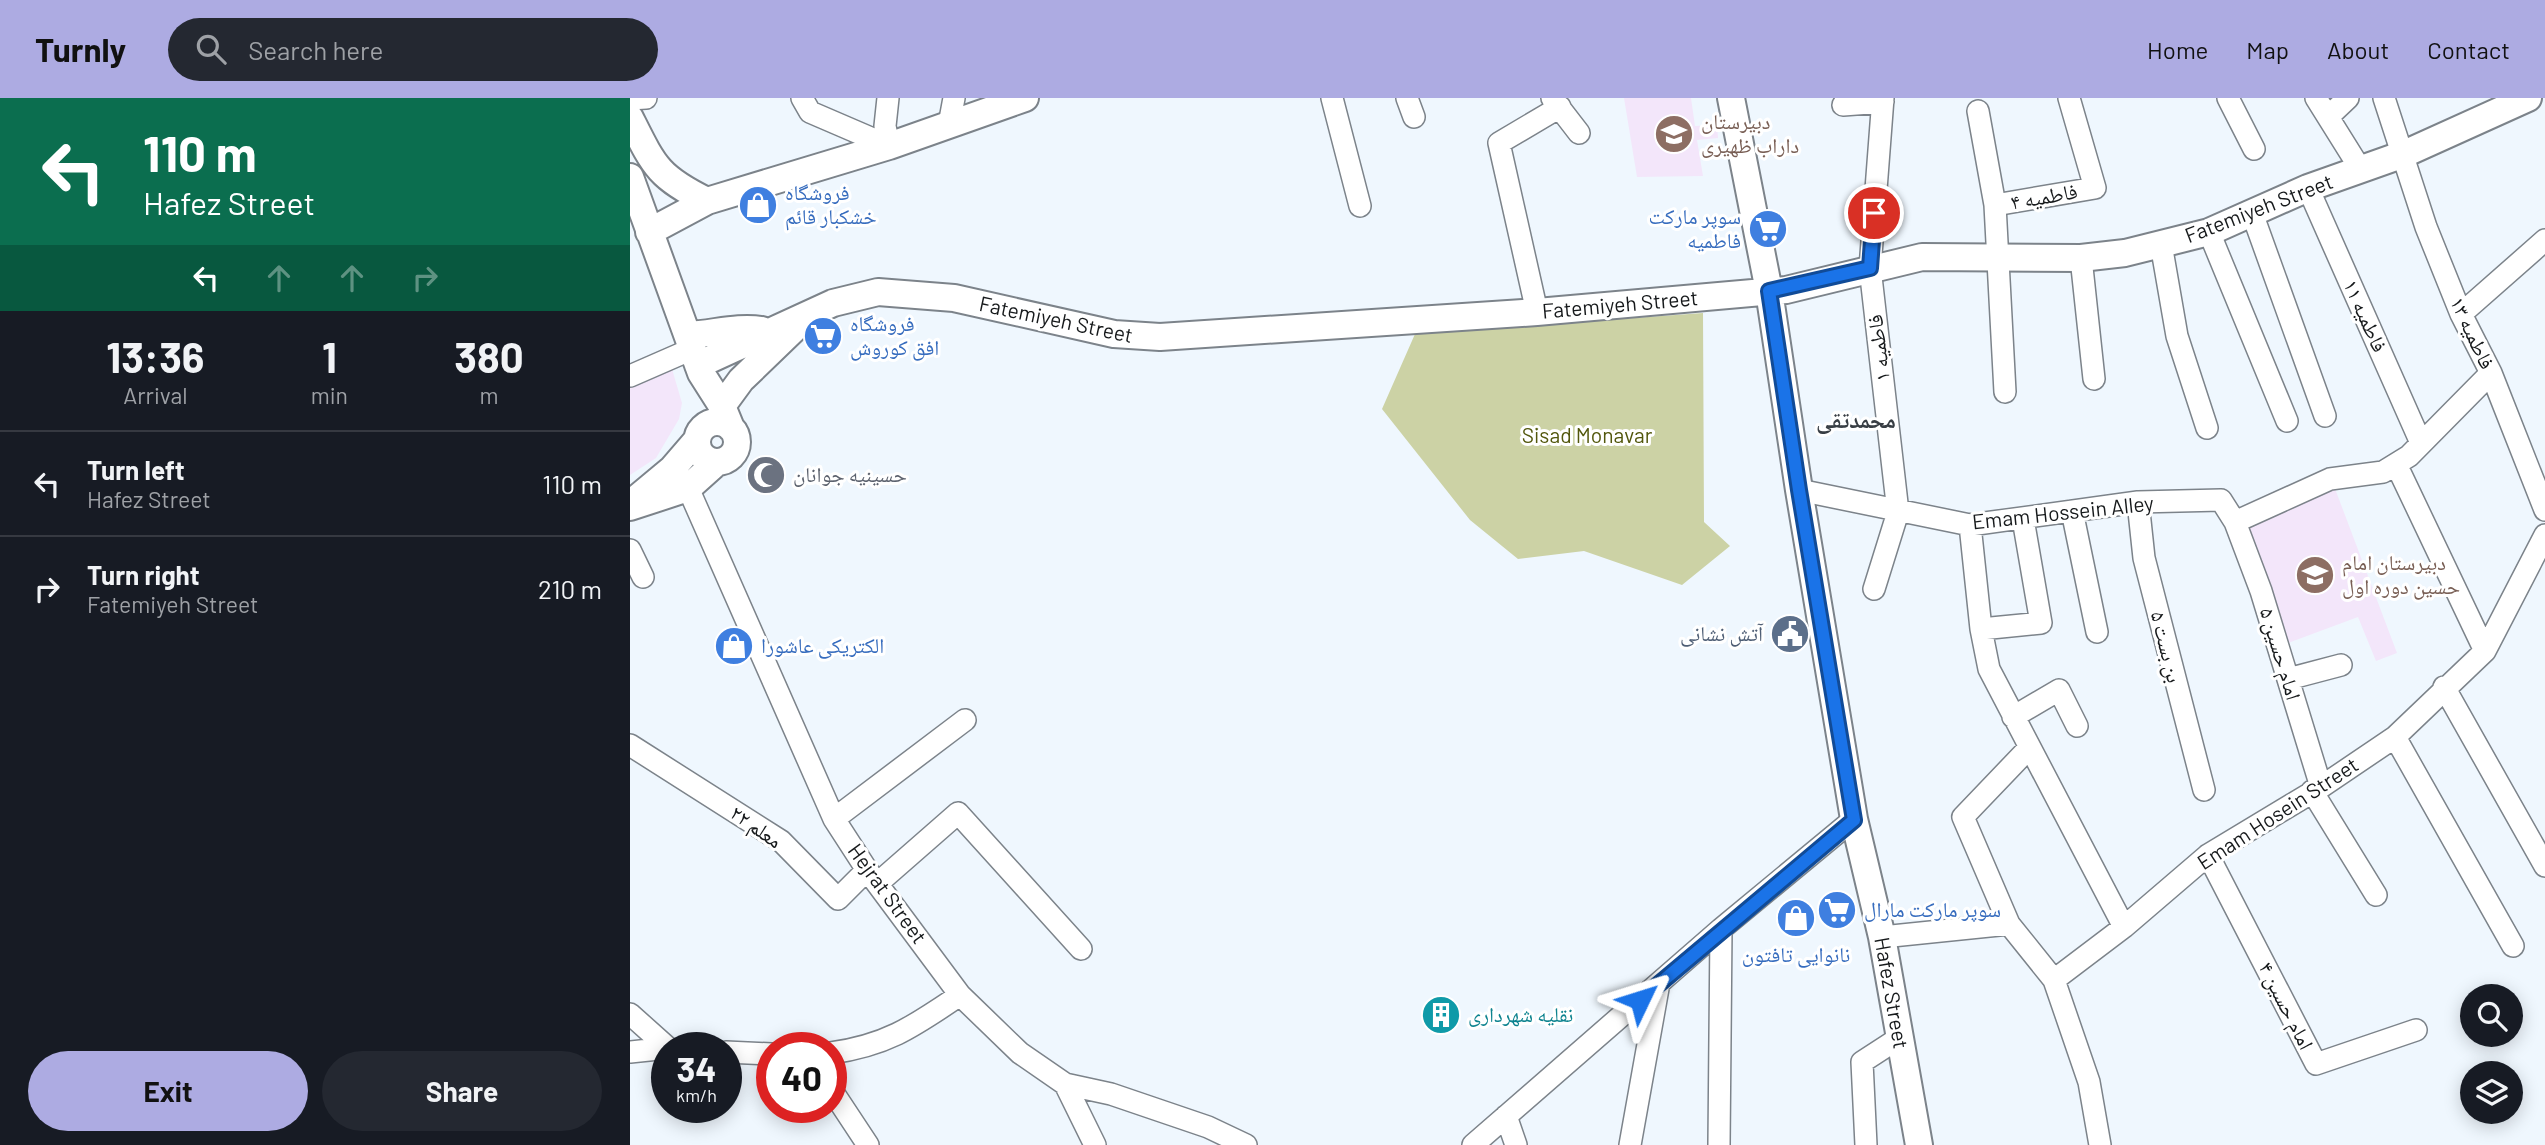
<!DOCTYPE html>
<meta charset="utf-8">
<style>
:root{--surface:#171b24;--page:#242831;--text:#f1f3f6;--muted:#9ea1a6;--line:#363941;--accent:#adabe2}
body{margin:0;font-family:Barlow,"Noto Naskh Arabic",sans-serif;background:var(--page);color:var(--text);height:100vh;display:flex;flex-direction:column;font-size:26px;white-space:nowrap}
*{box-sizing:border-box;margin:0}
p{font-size:23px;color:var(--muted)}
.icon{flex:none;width:38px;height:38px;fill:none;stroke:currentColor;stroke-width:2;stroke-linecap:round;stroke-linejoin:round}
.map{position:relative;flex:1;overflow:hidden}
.side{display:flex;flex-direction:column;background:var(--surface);width:630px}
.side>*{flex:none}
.top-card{background:#0b6e4f;color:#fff;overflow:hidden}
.buttons{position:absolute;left:1830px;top:886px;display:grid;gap:14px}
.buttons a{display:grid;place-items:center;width:63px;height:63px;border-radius:50%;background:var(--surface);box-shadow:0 4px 18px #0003;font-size:35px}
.speed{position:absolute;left:21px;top:934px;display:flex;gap:14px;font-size:35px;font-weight:700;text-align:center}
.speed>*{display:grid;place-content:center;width:91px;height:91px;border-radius:50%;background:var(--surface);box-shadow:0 4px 18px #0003;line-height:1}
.speed small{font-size:18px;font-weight:400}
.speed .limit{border:10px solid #d22;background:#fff;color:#111}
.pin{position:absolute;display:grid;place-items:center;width:60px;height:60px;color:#fff;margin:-30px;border:4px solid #fff;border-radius:50%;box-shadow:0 2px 7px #0007}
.me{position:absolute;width:77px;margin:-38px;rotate:49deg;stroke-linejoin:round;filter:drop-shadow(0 0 5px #0008)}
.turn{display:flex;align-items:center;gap:24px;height:147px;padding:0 28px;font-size:32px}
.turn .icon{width:91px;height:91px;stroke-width:2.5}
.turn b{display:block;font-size:49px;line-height:60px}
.lanes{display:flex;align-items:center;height:66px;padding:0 28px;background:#0003;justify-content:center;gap:35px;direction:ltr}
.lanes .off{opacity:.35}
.eta{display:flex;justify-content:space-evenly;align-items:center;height:119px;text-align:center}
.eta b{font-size:42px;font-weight:700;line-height:49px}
.button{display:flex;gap:14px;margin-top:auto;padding:14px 28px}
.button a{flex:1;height:80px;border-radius:42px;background:var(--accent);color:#111;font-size:28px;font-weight:700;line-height:80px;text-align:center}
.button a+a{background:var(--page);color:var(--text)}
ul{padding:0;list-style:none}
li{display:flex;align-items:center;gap:21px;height:105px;padding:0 28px;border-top:2px solid var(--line)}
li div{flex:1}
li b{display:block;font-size:26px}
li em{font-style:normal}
header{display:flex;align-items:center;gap:42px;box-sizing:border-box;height:98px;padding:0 35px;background:var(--accent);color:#111}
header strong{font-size:33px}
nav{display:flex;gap:38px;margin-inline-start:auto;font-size:24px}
.search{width:490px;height:63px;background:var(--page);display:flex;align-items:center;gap:18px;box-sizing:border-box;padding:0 24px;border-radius:38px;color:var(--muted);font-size:26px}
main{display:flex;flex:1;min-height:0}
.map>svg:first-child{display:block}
.education{fill:#f3e6fa}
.green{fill:#ccd2a5}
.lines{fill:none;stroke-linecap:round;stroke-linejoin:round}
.minor-casing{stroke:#7c838a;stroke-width:24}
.major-casing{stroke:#7c838a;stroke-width:30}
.minor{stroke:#fff;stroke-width:21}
.major{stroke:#fff;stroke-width:26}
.route-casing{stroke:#114b97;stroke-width:18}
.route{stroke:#1a73e8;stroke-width:12}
.labels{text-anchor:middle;stroke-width:6;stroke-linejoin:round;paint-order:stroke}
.education-label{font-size:21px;fill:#785e54;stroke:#fff;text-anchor:start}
.shop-label{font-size:21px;fill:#366cbe;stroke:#fff;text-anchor:start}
.street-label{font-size:21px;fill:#16191b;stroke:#fff}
.park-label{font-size:21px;fill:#52570c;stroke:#fff}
.worship-label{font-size:21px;fill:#5b616d;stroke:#fff;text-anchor:start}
.service-label{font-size:21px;fill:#4e5e75;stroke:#fff;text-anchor:end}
.culture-label{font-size:21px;fill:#0d838f;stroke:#fff;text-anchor:start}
.neighbourhood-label{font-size:23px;font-weight:bold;fill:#383e44;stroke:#fff}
</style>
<header>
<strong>Turnly</strong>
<div class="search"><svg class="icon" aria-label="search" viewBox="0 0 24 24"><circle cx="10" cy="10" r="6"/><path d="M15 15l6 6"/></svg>Search here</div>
<nav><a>Home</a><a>Map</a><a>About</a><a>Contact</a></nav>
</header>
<main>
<section class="side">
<div class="top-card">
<div class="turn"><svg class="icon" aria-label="left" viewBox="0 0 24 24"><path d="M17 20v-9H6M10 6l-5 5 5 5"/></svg><div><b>110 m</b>Hafez Street</div></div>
<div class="lanes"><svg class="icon" aria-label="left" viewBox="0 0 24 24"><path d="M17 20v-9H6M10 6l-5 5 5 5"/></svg><svg class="icon off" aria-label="ahead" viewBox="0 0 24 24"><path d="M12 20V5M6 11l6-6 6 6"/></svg><svg class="icon off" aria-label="ahead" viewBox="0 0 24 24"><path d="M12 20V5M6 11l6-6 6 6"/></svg><svg class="icon off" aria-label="right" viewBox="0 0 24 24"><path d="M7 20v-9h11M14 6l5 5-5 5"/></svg></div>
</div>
<div class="eta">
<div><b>13:36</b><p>Arrival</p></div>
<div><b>1</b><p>min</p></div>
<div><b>380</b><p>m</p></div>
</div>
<ul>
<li><svg class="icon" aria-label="left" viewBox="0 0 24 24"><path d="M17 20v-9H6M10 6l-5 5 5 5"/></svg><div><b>Turn left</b><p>Hafez Street</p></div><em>110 m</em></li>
<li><svg class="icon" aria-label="right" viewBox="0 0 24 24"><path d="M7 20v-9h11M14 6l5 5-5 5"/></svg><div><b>Turn right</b><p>Fatemiyeh Street</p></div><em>210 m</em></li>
</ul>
<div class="button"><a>Exit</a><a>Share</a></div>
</section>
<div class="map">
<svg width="1915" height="1047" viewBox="0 0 1915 1047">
<rect width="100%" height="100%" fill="#eff7fe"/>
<!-- education -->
<path class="education" d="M994 0H1061L1065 28 1087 27 1088 40 1067 42 1073 78 1007 79Z
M42 271 52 305 49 321 26 360 0 377V286Z
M1704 388 1767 555 1746 563 1728 519 1655 546 1617 425Z"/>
<!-- green -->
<path class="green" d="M1073 215 1074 424 1100 448 1052 487 954 453 888 461 840 422 752 311 785 236Z"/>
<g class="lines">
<!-- minor casing -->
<g class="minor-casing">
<path id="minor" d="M172 0 180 14 259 48
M258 0 255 28 259 48
M702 0 730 108
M777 0 784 19
M922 0 949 35
M1598 0 1624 51
M1686 0 1731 72
M1754 0 1796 129 1831 216 1861 275 1915 412
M0 1 16 0
M1213 7 1253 4
M1348 13 1365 107
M1698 19 1718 0
M319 27 324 0
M1678 90 1791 345
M1622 115 1695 318
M1579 134 1657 323
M1531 146 1547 238 1577 330
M1451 160 1464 281
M907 214 869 45 930 9
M1831 216 1915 142
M0 278 62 251
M1375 294 1365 107 1465 90 1439 0
M1766 366 1855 553
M58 390 204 721 237 772 330 897 390 955 435 986 481 996 578 1029 616 1047
M1169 392 1340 427 1508 404 1591 402 1605 424 1631 493 1691 689
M1508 404 1514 460 1574 692
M1442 413 1467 534
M1605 424 1700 381 1753 374 1779 358 1861 275
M1340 427 1351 531 1359 571 1494 829
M0 452 13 479
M1244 491 1268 414 1240 170 1253 0
M1351 531 1411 525 1393 421
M1658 581 1711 567
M1814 589 1915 768
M1383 619 1429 592 1447 628
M1765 639 1883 848
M0 647 151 743 208 801 237 772
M1682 693 1746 797
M204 721 335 622
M1578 757 1686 966 1786 932
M248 785 328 715 451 851
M1379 826 1333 719 1399 650
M1252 839 1379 826 1424 882 1494 829 1578 757 1691 689 1765 639 1855 553 1915 437
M1424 882 1459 984 1470 1047
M0 916 38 950
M0 954 38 950
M96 954 142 956
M201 955C258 947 284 928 330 897
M435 986 465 1047
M201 991 238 1047
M876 1018 886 1047
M843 1047 1091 831 1224 721
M1000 1047 1029 885
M1089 1047 1091 831
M1236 1047 1232 964 1269 940"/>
</g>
<!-- major casing -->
<g class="major-casing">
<path id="major" d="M1101 0 1139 193 1169 392 1224 721 1252 839 1289 1047
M0 20C24 68 28 79 77 103
M0 79 71 275 92 308 101 330
M19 134 77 103 259 48 395 0
M58 237C83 236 107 228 132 232
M68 267 203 205 248 194 324 200 484 236 530 239 907 214 1156 192 1292 159 1451 160 1495 155 1579 134 1678 90 1774 56 1898 0
M92 308 111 282 166 229
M67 344a20 20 0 1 1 40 0a20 20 0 1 1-40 0Z
M6 401 42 371 67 342
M0 409 58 390 87 364"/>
</g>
<!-- minor -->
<use href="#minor" class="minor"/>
<!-- major -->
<use href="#major" class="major"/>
</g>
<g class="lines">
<!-- route casing -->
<g class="route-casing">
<path id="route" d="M1010 902 1224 722 1169 392 1139 193 1240 170 1244 115"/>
</g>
<!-- route -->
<use href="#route" class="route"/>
</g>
<!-- icons -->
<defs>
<g id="school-disc" transform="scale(2.0125)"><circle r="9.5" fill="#8d6e63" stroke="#fff"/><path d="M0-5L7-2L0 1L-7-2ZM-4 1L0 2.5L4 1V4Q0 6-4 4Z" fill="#fff"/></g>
<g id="shop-disc" transform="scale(2.0125)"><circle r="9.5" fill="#3f7fe0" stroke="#fff"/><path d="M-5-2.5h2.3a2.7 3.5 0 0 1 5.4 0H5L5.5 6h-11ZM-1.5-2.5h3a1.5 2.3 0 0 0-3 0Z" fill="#fff"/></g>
<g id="supermarket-disc" transform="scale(2.0125)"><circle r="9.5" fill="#3f7fe0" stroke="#fff"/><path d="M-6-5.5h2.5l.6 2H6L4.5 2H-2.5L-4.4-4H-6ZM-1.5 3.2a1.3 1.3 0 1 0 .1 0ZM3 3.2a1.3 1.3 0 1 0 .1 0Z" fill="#fff"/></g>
<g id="mosque-disc" transform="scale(2.0125)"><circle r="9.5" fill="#6b7280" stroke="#fff"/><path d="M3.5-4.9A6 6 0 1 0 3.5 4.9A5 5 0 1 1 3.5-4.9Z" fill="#fff"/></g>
<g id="civic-disc" transform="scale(2.0125)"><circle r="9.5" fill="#5c6f8a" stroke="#fff"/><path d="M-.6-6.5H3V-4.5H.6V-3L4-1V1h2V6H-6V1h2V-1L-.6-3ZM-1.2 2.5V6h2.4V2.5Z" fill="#fff"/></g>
<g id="building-disc" transform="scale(2.0125)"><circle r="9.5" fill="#0f9aa8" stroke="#fff"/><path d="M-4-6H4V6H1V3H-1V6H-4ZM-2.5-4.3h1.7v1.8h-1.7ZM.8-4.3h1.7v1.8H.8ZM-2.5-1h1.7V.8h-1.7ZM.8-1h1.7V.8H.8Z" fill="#fff"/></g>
</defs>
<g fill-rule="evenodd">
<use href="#school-disc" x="1044" y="36"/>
<use href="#shop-disc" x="128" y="107"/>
<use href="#supermarket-disc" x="1138" y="131"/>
<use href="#supermarket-disc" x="193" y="238"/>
<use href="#mosque-disc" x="136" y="377"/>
<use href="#school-disc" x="1685" y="477"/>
<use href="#civic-disc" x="1160" y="536"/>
<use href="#shop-disc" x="104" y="548"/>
<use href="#supermarket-disc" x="1207" y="812"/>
<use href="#shop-disc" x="1166" y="820"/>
<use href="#building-disc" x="811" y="917"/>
</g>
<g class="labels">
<!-- education labels -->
<g class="education-label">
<text x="1071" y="31">دبیرستان<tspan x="1071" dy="24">داراب ظهیری</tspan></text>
<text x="1712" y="472">دبیرستان امام<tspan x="1712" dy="24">حسین دوره اول</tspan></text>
</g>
<!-- shop labels -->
<g class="shop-label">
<text x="155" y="102">فروشگاه<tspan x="155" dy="24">خشکبار قائم</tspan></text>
<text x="1111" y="126" text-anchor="end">سوپر مارکت<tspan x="1111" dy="24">فاطمیه</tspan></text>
<text x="220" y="233">فروشگاه<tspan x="220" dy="24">افق کوروش</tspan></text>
<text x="131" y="555">الکتریکی عاشورا</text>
<text x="1234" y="819">سوپر مارکت مارال</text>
<text x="1166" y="864" text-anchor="middle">نانوایی تافتون</text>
</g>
<!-- street labels -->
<g class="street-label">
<text transform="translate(1414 99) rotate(-10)" y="7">فاطمیه ۴</text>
<text transform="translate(1629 111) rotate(-21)" y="7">Fatemiyeh Street</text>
<text transform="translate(990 207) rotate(-5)" y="7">Fatemiyeh Street</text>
<text transform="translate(1735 218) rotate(66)" y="7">فاطمیه ۱۱</text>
<text transform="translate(426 222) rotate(12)" y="7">Fatemiyeh Street</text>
<text transform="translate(1842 235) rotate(65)" y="7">فاطمیه ۱۳</text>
<text transform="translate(1249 250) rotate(-97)" y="7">فاطمیه ۱</text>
<text transform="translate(1433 415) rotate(-6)" y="7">Emam Hossein Alley</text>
<text transform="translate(1536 549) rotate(76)" y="7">بن بست ۵</text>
<text transform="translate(1650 556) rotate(73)" y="7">امام حسین ۵</text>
<text transform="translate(1648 716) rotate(-33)" y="7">Emam Hosein Street</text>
<text transform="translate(126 729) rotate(35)" y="7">معلم ۲۲</text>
<text transform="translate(257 796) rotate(54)" y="7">Hejrat Street</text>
<text transform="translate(1261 895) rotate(80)" y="7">Hafez Street</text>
<text transform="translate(1656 908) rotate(63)" y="7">امام حسین ۴</text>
</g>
<!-- park labels -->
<g class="park-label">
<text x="957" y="345">Sisad Monavar</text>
</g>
<!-- worship labels -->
<g class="worship-label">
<text x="163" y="384">حسینیه جوانان</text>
</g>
<!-- service labels -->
<g class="service-label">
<text x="1133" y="543">آتش نشانی</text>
</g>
<!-- culture labels -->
<g class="culture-label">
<text x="838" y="924">نقلیه شهرداری</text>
</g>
<!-- neighbourhood labels -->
<g class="neighbourhood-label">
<text x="1226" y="330">محمدتقی</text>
</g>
</g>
</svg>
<div class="buttons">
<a><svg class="icon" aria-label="search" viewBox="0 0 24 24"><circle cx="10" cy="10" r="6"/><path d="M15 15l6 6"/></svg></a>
<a><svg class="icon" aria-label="layers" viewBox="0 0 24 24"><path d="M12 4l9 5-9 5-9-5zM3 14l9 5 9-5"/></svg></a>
</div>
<div class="speed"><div>34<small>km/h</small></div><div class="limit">40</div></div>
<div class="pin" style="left:1244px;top:115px;background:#d93025"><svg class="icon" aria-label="arrive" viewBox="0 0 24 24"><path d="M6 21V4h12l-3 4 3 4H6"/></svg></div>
<svg class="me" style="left:1010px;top:902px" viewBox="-20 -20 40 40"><path d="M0-17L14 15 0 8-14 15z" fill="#1a73e8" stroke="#fff" stroke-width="4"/></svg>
</div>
</main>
